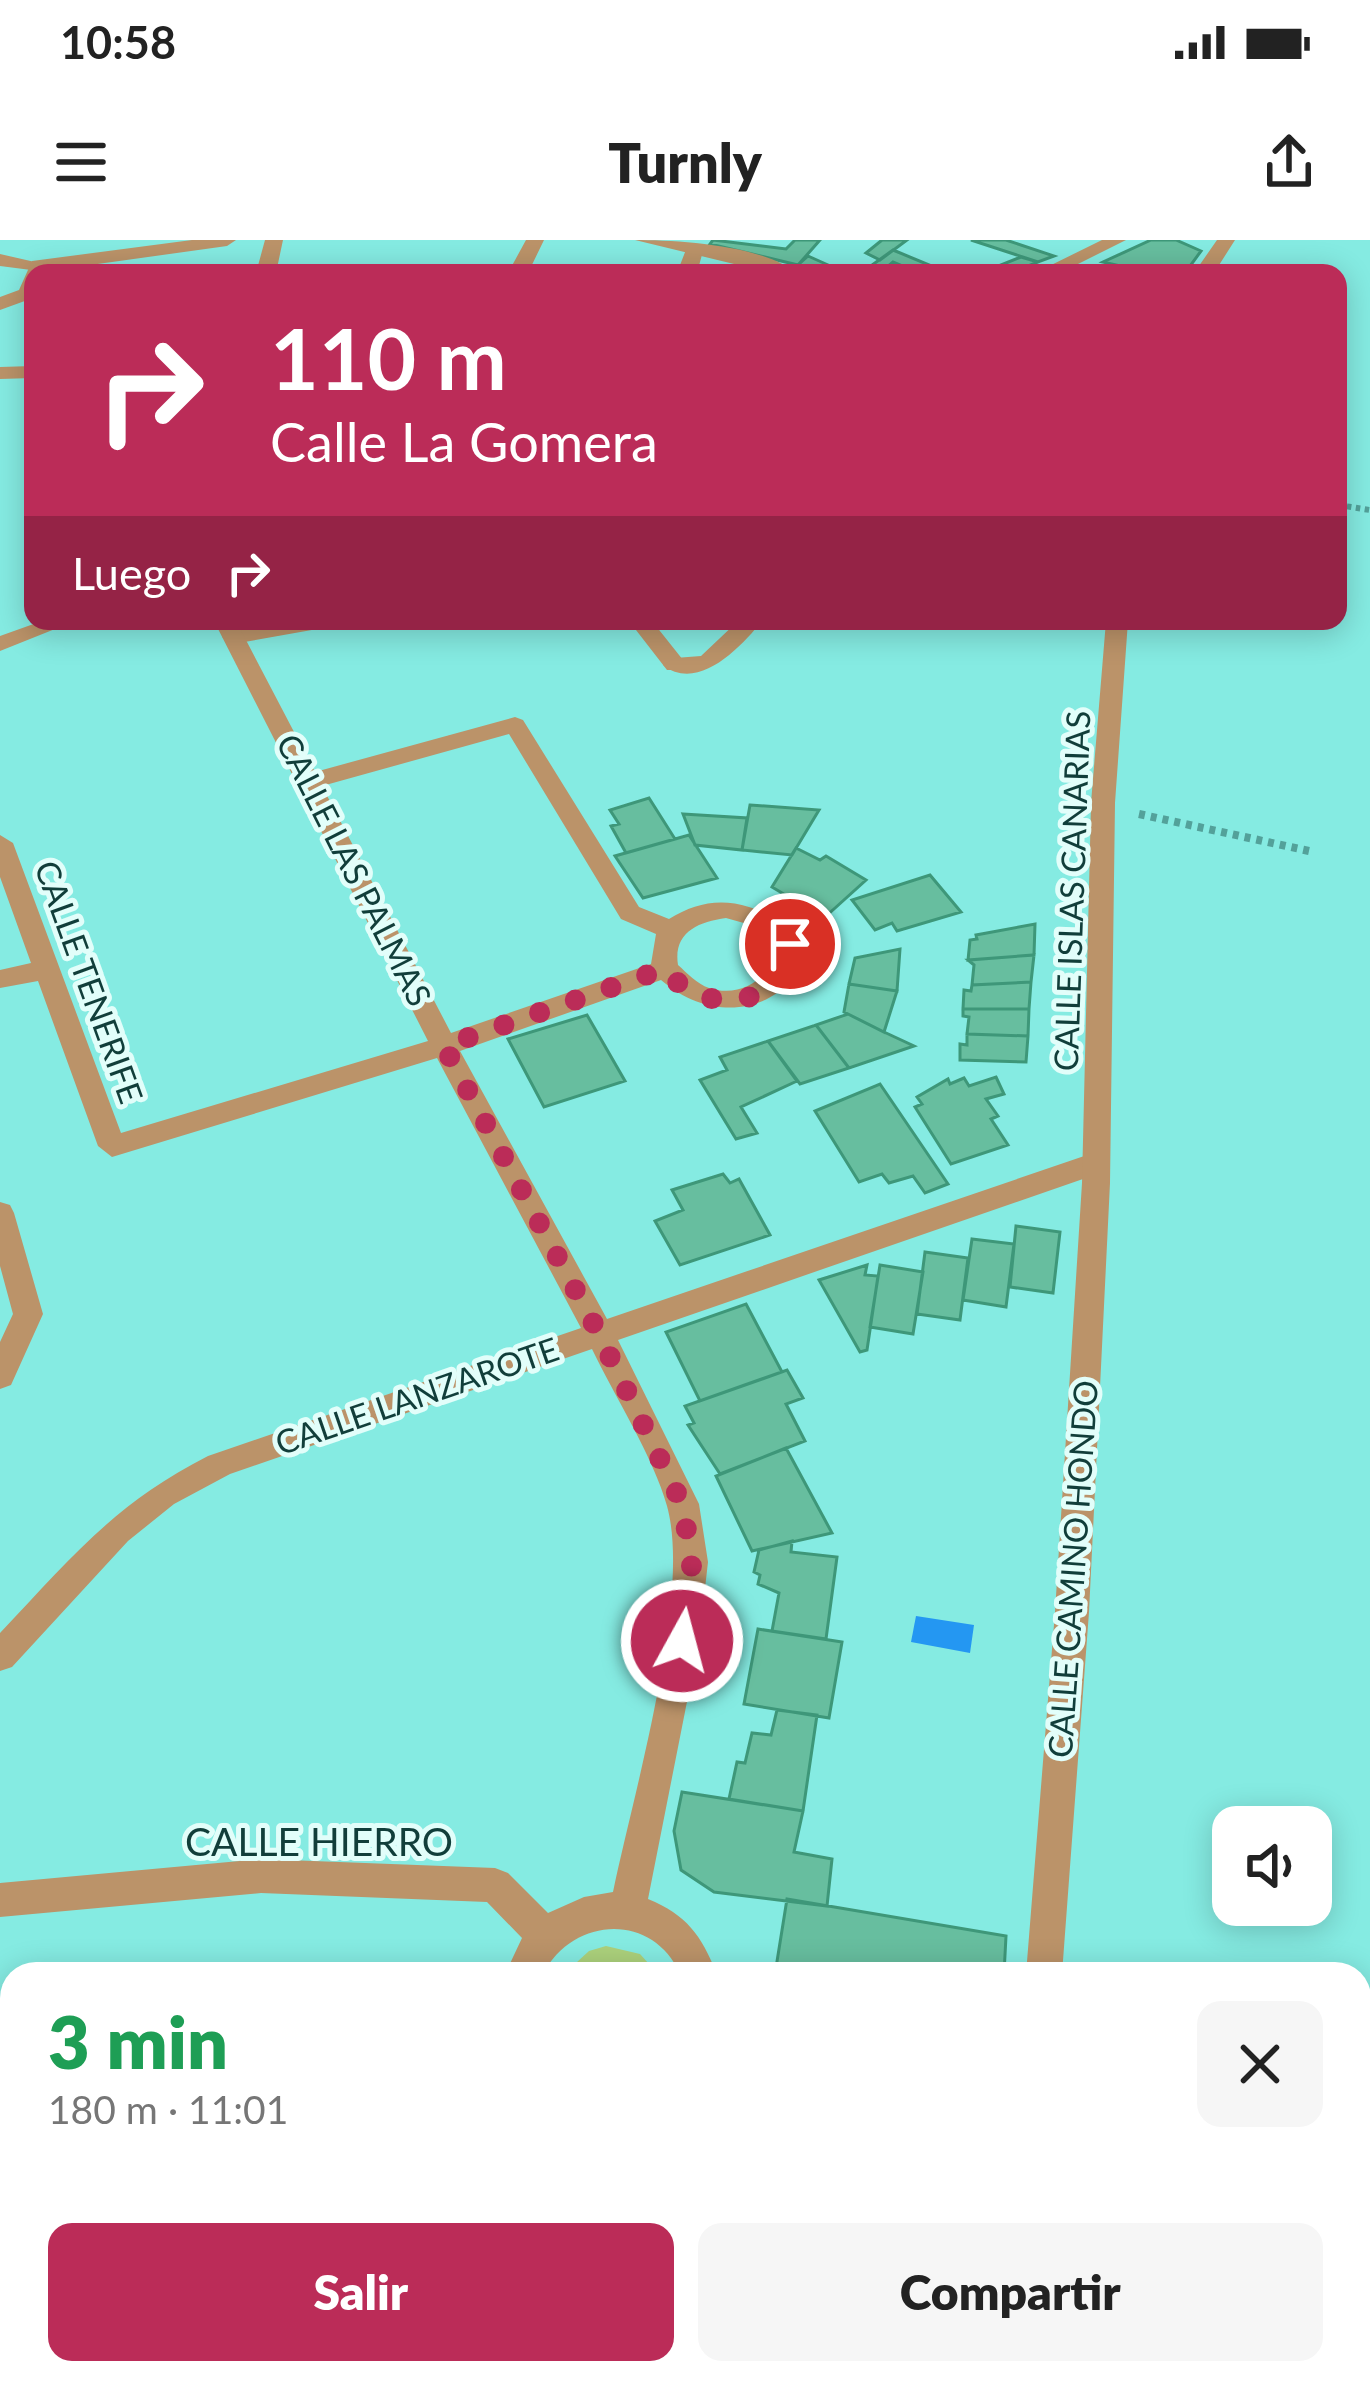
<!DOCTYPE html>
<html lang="es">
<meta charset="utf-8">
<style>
:root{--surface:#fff;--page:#f6f6f6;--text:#222;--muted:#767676;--accent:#bb2c58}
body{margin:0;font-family:Lato,sans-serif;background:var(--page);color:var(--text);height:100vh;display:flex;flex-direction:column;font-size:45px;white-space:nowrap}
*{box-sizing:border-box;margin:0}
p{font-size:39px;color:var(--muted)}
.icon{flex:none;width:66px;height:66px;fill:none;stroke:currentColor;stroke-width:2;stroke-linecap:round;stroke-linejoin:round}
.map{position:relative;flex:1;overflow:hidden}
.sheet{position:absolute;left:0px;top:1722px;width:1371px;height:423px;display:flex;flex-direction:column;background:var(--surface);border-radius:36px 36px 0 0;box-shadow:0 6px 30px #0003}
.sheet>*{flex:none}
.top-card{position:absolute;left:24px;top:24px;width:1323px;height:366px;border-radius:24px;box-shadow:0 6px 30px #0003;background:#bb2c58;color:#fff;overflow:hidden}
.tools{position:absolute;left:1212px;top:1566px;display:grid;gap:24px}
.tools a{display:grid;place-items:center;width:120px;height:120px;border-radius:24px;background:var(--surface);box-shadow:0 6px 30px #0003;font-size:60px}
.pin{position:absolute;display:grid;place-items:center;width:102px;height:102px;color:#fff;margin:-51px;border:6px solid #fff;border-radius:50%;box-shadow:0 3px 12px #0007}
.me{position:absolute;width:132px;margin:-66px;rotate:7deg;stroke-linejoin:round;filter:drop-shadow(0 0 9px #0008)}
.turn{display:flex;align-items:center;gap:42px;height:252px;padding:0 48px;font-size:54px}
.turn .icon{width:156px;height:156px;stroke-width:2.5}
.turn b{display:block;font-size:84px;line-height:102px}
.then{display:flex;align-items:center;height:114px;padding:0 48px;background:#0003;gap:24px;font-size:45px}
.round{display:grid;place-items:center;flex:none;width:126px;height:126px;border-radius:24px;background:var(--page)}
.summary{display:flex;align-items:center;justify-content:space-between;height:204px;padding:0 48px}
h1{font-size:72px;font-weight:800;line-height:90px;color:#1e9e55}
.primary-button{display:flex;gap:24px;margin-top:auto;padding:24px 48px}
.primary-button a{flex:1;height:138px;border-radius:24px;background:var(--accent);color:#fff;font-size:48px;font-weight:800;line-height:138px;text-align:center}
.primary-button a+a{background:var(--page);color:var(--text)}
.status{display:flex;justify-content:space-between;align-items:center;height:84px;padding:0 60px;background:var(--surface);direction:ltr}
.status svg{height:33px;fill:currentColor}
header{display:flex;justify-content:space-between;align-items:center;height:156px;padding:0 48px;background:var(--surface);font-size:54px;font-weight:800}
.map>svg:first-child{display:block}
.green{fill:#acd17c}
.water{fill:#2497f2}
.building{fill:#67be9f;stroke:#3e9779;stroke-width:3}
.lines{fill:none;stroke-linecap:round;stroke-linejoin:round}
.path-far1{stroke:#53a19a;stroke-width:6;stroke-dasharray:4.5 4.5;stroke-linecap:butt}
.path{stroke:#53a19a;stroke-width:8;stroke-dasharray:6 6;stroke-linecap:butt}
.pedestrian{fill:#bb9369;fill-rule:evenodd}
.minor{fill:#bb9369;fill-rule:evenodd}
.tertiary{fill:#bb9369;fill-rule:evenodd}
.route{stroke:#bb2c58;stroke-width:21;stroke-dasharray:0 37.8}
.labels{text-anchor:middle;stroke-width:10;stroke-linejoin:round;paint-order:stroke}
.street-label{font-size:33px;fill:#113e3a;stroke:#e2fefa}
.near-street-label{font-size:39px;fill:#113e3a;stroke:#e2fefa}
</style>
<div class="status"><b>10:58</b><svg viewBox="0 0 49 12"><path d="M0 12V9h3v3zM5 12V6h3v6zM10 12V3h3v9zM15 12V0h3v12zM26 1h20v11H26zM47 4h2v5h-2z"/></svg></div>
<header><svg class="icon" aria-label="menu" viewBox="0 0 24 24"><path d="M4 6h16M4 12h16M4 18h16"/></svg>Turnly<svg class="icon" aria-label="share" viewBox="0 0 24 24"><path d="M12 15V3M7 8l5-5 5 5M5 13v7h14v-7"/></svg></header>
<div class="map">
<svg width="1370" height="2144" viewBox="0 0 1370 2144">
<rect width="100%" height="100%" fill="#85ebe2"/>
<!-- green -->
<path class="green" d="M606 1706 640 1714 658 1734H564L589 1711Z"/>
<!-- water -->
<path class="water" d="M916 1376 974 1385 970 1413 911 1402Z"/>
<!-- building -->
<path class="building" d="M713 0 786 9 795 0H820L798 25 710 4Z
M882 0H907L880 20 866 13Z
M971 0H1006L1054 16 1038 22Z
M1151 0H1176L1201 11 1185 33H1150L1103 22Z
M893 10 934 27 919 33 893 22 880 33H861Z
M808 16 846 33H815L798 25Z
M1021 17 1038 22 1011 33H981Z
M649 558 675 599 626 613 611 586 619 584 610 570Z
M750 565 819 570 792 615 742 610Z
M683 574 747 578 742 610 695 605Z
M689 595 717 638 643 658 615 616Z
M796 608 820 620 826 616 866 640 824 678 772 647Z
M930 635 961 672 897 691 892 683 875 690 852 660Z
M1035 684 1034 715 968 720 970 700 977 699 976 695Z
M900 709 897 751 849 744 855 718Z
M1034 715 1031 742 972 745 974 725 968 720Z
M1031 742 1029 769H963L964 750 971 751 972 745Z
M849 744 897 751 884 792 844 772Z
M963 769H1029L1028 796 967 794 969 777 963 776Z
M848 774 884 792 914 806 849 828 816 785Z
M587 775 625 841 544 867 508 799Z
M816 785 849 828 800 844 768 801Z
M967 794 1028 796 1026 822 960 820V804L967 805Z
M768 801 797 841 741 867 757 893 736 899 700 840 727 830 720 817Z
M996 837 1004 854 986 859 998 876 991 879 1008 905 951 924 915 867 922 864 917 857 948 839 950 844 964 838 969 846Z
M880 844 948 944 925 953 913 936 889 943 882 934 859 942 815 871Z
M723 934 730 943 739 939 770 995 680 1025 655 981 683 970 672 950Z
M1016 986 1060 992 1053 1053 1010 1047Z
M972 999 1014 1004 1006 1067 963 1060Z
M925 1012 968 1018 960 1080 917 1074Z
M867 1025 865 1035 878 1036 867 1110 860 1112 819 1040Z
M880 1025 923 1032 913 1094 870 1087Z
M746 1064 782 1132 700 1161 666 1092Z
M787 1130 803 1158 786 1164 805 1201 720 1234 688 1185 694 1183 685 1166Z
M786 1208 832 1293 752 1311 716 1236Z
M792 1301 791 1312 837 1317 826 1399 772 1391 779 1353 758 1344 760 1335 754 1332 759 1310Z
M758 1389 842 1402 829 1478 744 1464Z
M777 1470 817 1475 803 1571 729 1559 737 1522 745 1523 752 1493 771 1495Z
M682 1552 803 1571 794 1612 832 1619 827 1666 714 1652 681 1630 674 1591Z
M787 1659 1006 1696 1004 1734H775Z
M848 2133H964L973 2135V2144H847Z"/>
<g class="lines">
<!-- path-far1 -->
<path class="path-far1" d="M1338 265 1370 270"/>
<!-- path -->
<path class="path" d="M1139 574 1309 611"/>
<!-- pedestrian -->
<path class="pedestrian" d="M265 0H283L276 33H256Z
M0 14 48 25 39 31 0 26Z
M284 381H334L323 388 233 404 222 397 225 392Z
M546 381 535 389 524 382V381Z
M629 381H652L687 425 683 430H667Z"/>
<!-- minor -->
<path class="minor" d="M192 0H236L227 6 33 33V58L0 70V57L19 50 32 21Z
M526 0H544L528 33H508Z
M687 7 703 11 697 33H677Z
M33 126V138L0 139V127Z
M214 381H236L315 532 515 477 523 480 639 667 669 679C695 663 720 658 749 667 867 701 756 821 661 740L460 811 607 1079 1096 912 1110 923 1106 931 618 1100 699 1264 708 1322 699 1401 648 1659C687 1675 701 1695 717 1734H680C653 1672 573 1676 543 1734H505L522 1698 487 1662 261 1653 0 1677V1643L261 1619 495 1628 508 1633 548 1673 584 1657 613 1652C633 1555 692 1356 667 1266 654 1218 614 1155 592 1109L230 1234 174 1264 128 1301 12 1427 0 1431V1393C71 1318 114 1264 208 1216L581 1088 437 818 112 917 98 906 38 741 0 748V730L31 723 0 637V595L13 603 121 893 428 801ZM509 494 621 679 656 694 651 724 451 793 322 546ZM726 678 758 687 773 702C776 737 742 759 709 748 697 744 687 733 678 725 673 693 697 682 726 678Z
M738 381H762C741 407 698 453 663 425L675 418 701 416Z
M0 962 10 965 14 973 43 1074 11 1145 0 1149V1102L13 1074 0 1026Z
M520 2133H562L560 2144H518Z"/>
<!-- tertiary -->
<path class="tertiary" d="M635 0C678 0 762 5 797 33H771Z
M1102 0H1126L1060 33H1035Z
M1217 0H1235L1214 33H1194Z
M42 381H75L0 411V396Z
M1106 381H1128L1115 563 1110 943 1089 1372 1062 1734H1026L1055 1372 1082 943 1091 563Z
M999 2133H1041V2144H999Z"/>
</g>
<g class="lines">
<!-- route -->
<path class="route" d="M682 1401 692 1322 682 1264 598 1092 444 806 664 729C696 768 751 771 786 734L790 704"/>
</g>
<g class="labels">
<!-- street labels -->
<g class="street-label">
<text transform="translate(354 630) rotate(63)" y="12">CALLE LAS PALMAS</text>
<text transform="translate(1072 651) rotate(-88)" y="12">CALLE ISLAS CANARIAS</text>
<text transform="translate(89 742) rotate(70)" y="12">CALLE TENERIFE</text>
<text transform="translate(417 1156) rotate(-19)" y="12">CALLE LANZAROTE</text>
<text transform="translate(1073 1329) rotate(-86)" y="12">CALLE CAMINO HONDO</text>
</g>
<!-- near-street labels -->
<g class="near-street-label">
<text x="319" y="1616">CALLE HIERRO</text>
</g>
</g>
</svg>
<div class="tools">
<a><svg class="icon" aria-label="sound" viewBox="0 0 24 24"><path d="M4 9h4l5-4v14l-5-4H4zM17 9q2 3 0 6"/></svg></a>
</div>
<div class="pin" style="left:790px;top:704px;background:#d93025"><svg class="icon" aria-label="arrive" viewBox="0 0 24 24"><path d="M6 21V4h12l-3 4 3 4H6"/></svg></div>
<svg class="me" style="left:682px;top:1401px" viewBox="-20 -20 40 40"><circle r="17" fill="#bb2c58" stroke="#fff" stroke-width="3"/><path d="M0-11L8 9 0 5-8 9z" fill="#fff"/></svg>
<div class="top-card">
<div class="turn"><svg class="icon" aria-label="right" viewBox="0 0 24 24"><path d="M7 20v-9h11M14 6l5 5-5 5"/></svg><div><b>110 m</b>Calle La Gomera</div></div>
<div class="then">Luego<svg class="icon" aria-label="right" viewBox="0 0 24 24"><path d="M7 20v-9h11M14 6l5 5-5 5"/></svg></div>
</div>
<section class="sheet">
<div class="summary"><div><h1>3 min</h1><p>180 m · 11:01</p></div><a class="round"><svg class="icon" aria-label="close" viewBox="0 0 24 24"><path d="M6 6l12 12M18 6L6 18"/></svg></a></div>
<div class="primary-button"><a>Salir</a><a>Compartir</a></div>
</section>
</div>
